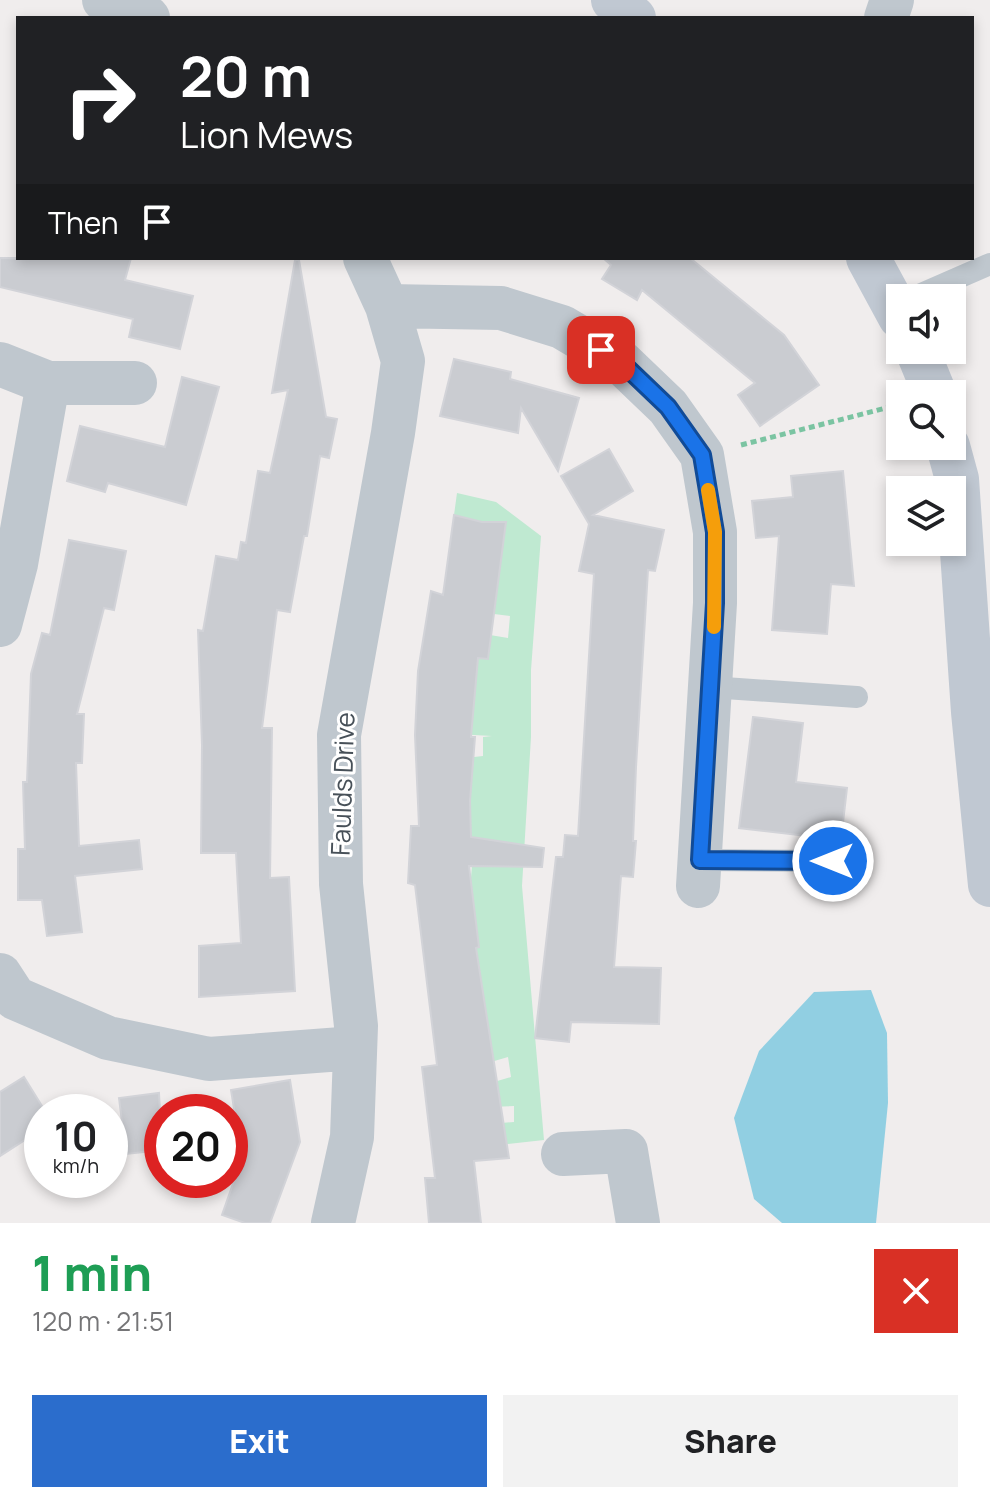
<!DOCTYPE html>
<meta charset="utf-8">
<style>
:root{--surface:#fff;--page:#f2f2f2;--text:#202124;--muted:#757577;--accent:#2b6dcc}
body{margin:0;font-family:Manrope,sans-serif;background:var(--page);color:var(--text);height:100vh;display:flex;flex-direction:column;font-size:30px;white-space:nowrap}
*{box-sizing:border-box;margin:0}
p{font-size:26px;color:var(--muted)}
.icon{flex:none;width:44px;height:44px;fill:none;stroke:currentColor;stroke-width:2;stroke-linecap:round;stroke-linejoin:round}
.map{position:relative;height:1223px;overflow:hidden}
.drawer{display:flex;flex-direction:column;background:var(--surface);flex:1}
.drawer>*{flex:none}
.top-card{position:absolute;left:16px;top:16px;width:958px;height:244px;border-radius:0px;box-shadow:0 4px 12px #0003;background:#202124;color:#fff;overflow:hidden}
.fabs{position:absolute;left:886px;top:284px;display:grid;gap:16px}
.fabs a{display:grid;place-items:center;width:80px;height:80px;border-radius:0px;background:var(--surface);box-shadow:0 4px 12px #0003;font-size:40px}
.speed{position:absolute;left:24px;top:1094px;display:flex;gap:16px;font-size:40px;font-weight:700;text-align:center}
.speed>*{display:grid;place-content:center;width:104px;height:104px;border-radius:50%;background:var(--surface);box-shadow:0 4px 12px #0003;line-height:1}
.speed small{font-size:20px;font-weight:400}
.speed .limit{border:12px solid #d22;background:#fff;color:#111}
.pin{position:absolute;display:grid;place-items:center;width:68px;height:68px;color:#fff;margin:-34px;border-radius:16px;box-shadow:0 4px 12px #0006}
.me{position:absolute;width:88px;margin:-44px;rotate:270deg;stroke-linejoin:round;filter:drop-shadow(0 0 6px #0008)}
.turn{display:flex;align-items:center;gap:28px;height:168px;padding:0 32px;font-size:36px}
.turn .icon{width:104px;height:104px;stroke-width:2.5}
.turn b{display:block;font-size:56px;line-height:68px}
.then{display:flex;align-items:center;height:76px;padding:0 32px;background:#0003;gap:16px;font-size:30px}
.round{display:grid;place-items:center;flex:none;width:84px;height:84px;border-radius:0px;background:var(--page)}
.overview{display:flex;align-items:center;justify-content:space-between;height:136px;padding:0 32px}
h1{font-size:48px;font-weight:800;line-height:60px;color:#1e9e55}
.cta{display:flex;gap:16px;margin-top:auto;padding:16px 32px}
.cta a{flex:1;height:92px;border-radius:0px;background:var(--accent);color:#fff;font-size:32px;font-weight:800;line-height:92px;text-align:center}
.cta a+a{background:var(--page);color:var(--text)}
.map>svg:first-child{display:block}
.green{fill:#bfe9d1}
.water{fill:#91cfe2}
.building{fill:#caccd1;stroke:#d2d3d8;stroke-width:2}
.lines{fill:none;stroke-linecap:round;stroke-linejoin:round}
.path{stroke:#7bc4a2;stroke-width:5;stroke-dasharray:6 4;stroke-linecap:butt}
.lane{stroke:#bfc7ce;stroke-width:22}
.street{stroke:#bfc7ce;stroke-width:44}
.secondary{stroke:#c0c8d2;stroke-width:44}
.route-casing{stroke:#114b97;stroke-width:20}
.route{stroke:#1a73e8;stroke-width:14}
.slow{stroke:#f59e0b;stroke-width:14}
.labels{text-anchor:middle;stroke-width:6;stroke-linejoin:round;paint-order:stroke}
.street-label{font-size:26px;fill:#475058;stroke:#fff}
</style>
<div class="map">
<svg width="990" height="1223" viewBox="0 0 990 1223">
<rect width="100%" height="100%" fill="#f0eded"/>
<!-- green -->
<path class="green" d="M457 493 496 502 541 536 531 670V737L522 886 544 1140 489 1146 490 1124 514 1122V1106L489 1107 487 1084 511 1077 508 1057 484 1064 472 1024 487 1019 479 964 459 965C465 944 482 911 470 889L472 866H494L471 837 469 810 474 757 483 756V737L492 736 456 734 472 723 477 672 460 656 488 659 490 635 508 638 510 616 486 613 469 583 498 585 506 522H480L454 515Z"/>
<!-- water -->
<path class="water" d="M871 990 887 1033 888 1103 876 1223H782L754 1199 734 1118 759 1051 814 992Z"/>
<!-- building -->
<path class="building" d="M0 258H131L125 280 193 296 180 349 129 337 133 319 0 287Z
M603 258H690L784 335 819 385 760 426 738 395 755 383 642 290 637 300 602 279 611 265Z
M295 260H299L326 417 337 419 329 458 320 456 307 536H304L290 612 277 610 262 728H272L270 878 289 877 295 991 199 997V946L241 943 236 853H201L202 745 198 630 203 631 216 556 238 560 241 542 246 543 258 471 270 473 288 390 272 393Z
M454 359 511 372 510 379 579 398 558 471 521 408 518 433 440 416Z
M182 377 219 387 186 505 108 483 105 492 67 481 80 426 165 447Z
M609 449 633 491 593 515 664 530 655 571 648 570 636 767 633 841H636L633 877 621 876 614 967 661 968 659 1024 571 1022 569 1042 535 1038 556 857H563L565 835 578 836 594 574 579 571 589 524 561 476Z
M843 471 854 586 831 584 827 634 772 630 779 536 756 538 752 501 793 497 791 476Z
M454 515 482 522H506L488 659 478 658 471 737H475L470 801 471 837 544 848 542 867 469 866 479 947 476 948 509 1158 474 1161 481 1223H429L425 1178H435L422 1067 437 1065 415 885 408 883 411 826H419L415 735 418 671 431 591 443 595Z
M69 540 126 551 114 610 104 608 77 714H84L82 763H76L79 846 139 840 142 869 75 876 82 932 47 936 42 900H18V849H25L23 782H27L31 674 42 633 50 635Z
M753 717 803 723 796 782 847 788 841 840 739 828Z
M24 1077 42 1106V1129L0 1156V1092Z
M290 1080 300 1142 270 1223H245L222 1215 242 1158 231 1090Z
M159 1093 162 1150 126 1154 119 1098Z"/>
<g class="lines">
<!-- path -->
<path class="path" d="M741 445 894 406"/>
<!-- lane -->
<path class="lane" d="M912 298 990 264
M710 687 857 697
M700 860 833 861"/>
<!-- street -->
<path class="street" d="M104 0 148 18
M886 18 892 0
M387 306 501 308 562 327 621 362 668 407 702 455 715 532V603L698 886
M0 364 48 383H135
M0 625 16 564 48 383
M0 975 15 998 108 1038 209 1059 355 1048
M563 1154 626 1151 638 1223
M333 1223 352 1137 356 1026 341 884 339 735 393 433 403 361 387 306 365 258"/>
<!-- secondary -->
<path class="secondary" d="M613 0 634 18
M868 258 900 317
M917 350 935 394
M948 446 957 479 973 712 990 885"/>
</g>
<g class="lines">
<!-- route casing -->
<g class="route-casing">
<path id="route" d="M601 350 621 362 668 407 702 455 715 532V603L700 860 833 861"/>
</g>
<!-- route -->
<use href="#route" class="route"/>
<!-- slow -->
<path class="slow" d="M708 490 715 532 714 627"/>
</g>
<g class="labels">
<!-- street labels -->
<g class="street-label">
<text transform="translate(343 784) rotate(-88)" y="9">Faulds Drive</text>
</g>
</g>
</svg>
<div class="fabs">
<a><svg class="icon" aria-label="sound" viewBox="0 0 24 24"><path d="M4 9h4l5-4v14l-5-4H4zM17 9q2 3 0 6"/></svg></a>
<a><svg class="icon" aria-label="search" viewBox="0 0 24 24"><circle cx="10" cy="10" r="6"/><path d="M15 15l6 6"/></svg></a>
<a><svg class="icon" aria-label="layers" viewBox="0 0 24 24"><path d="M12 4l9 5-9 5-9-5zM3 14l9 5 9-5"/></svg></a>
</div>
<div class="speed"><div>10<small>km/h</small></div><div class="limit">20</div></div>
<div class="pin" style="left:601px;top:350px;background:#d93025"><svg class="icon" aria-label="arrive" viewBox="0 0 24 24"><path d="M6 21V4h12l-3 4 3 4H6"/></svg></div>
<svg class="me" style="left:833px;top:861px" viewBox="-20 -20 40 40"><circle r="17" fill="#1a73e8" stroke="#fff" stroke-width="3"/><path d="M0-11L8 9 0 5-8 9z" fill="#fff"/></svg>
<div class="top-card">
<div class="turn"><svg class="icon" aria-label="right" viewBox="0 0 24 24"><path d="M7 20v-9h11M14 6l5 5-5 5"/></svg><div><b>20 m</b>Lion Mews</div></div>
<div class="then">Then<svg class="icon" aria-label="arrive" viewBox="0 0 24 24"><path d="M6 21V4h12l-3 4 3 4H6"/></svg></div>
</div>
</div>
<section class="drawer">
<div class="overview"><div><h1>1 min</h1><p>120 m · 21:51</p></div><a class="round" style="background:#d93025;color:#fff"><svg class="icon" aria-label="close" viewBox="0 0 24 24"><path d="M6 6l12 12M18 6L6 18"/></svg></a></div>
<div class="cta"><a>Exit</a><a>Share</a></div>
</section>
